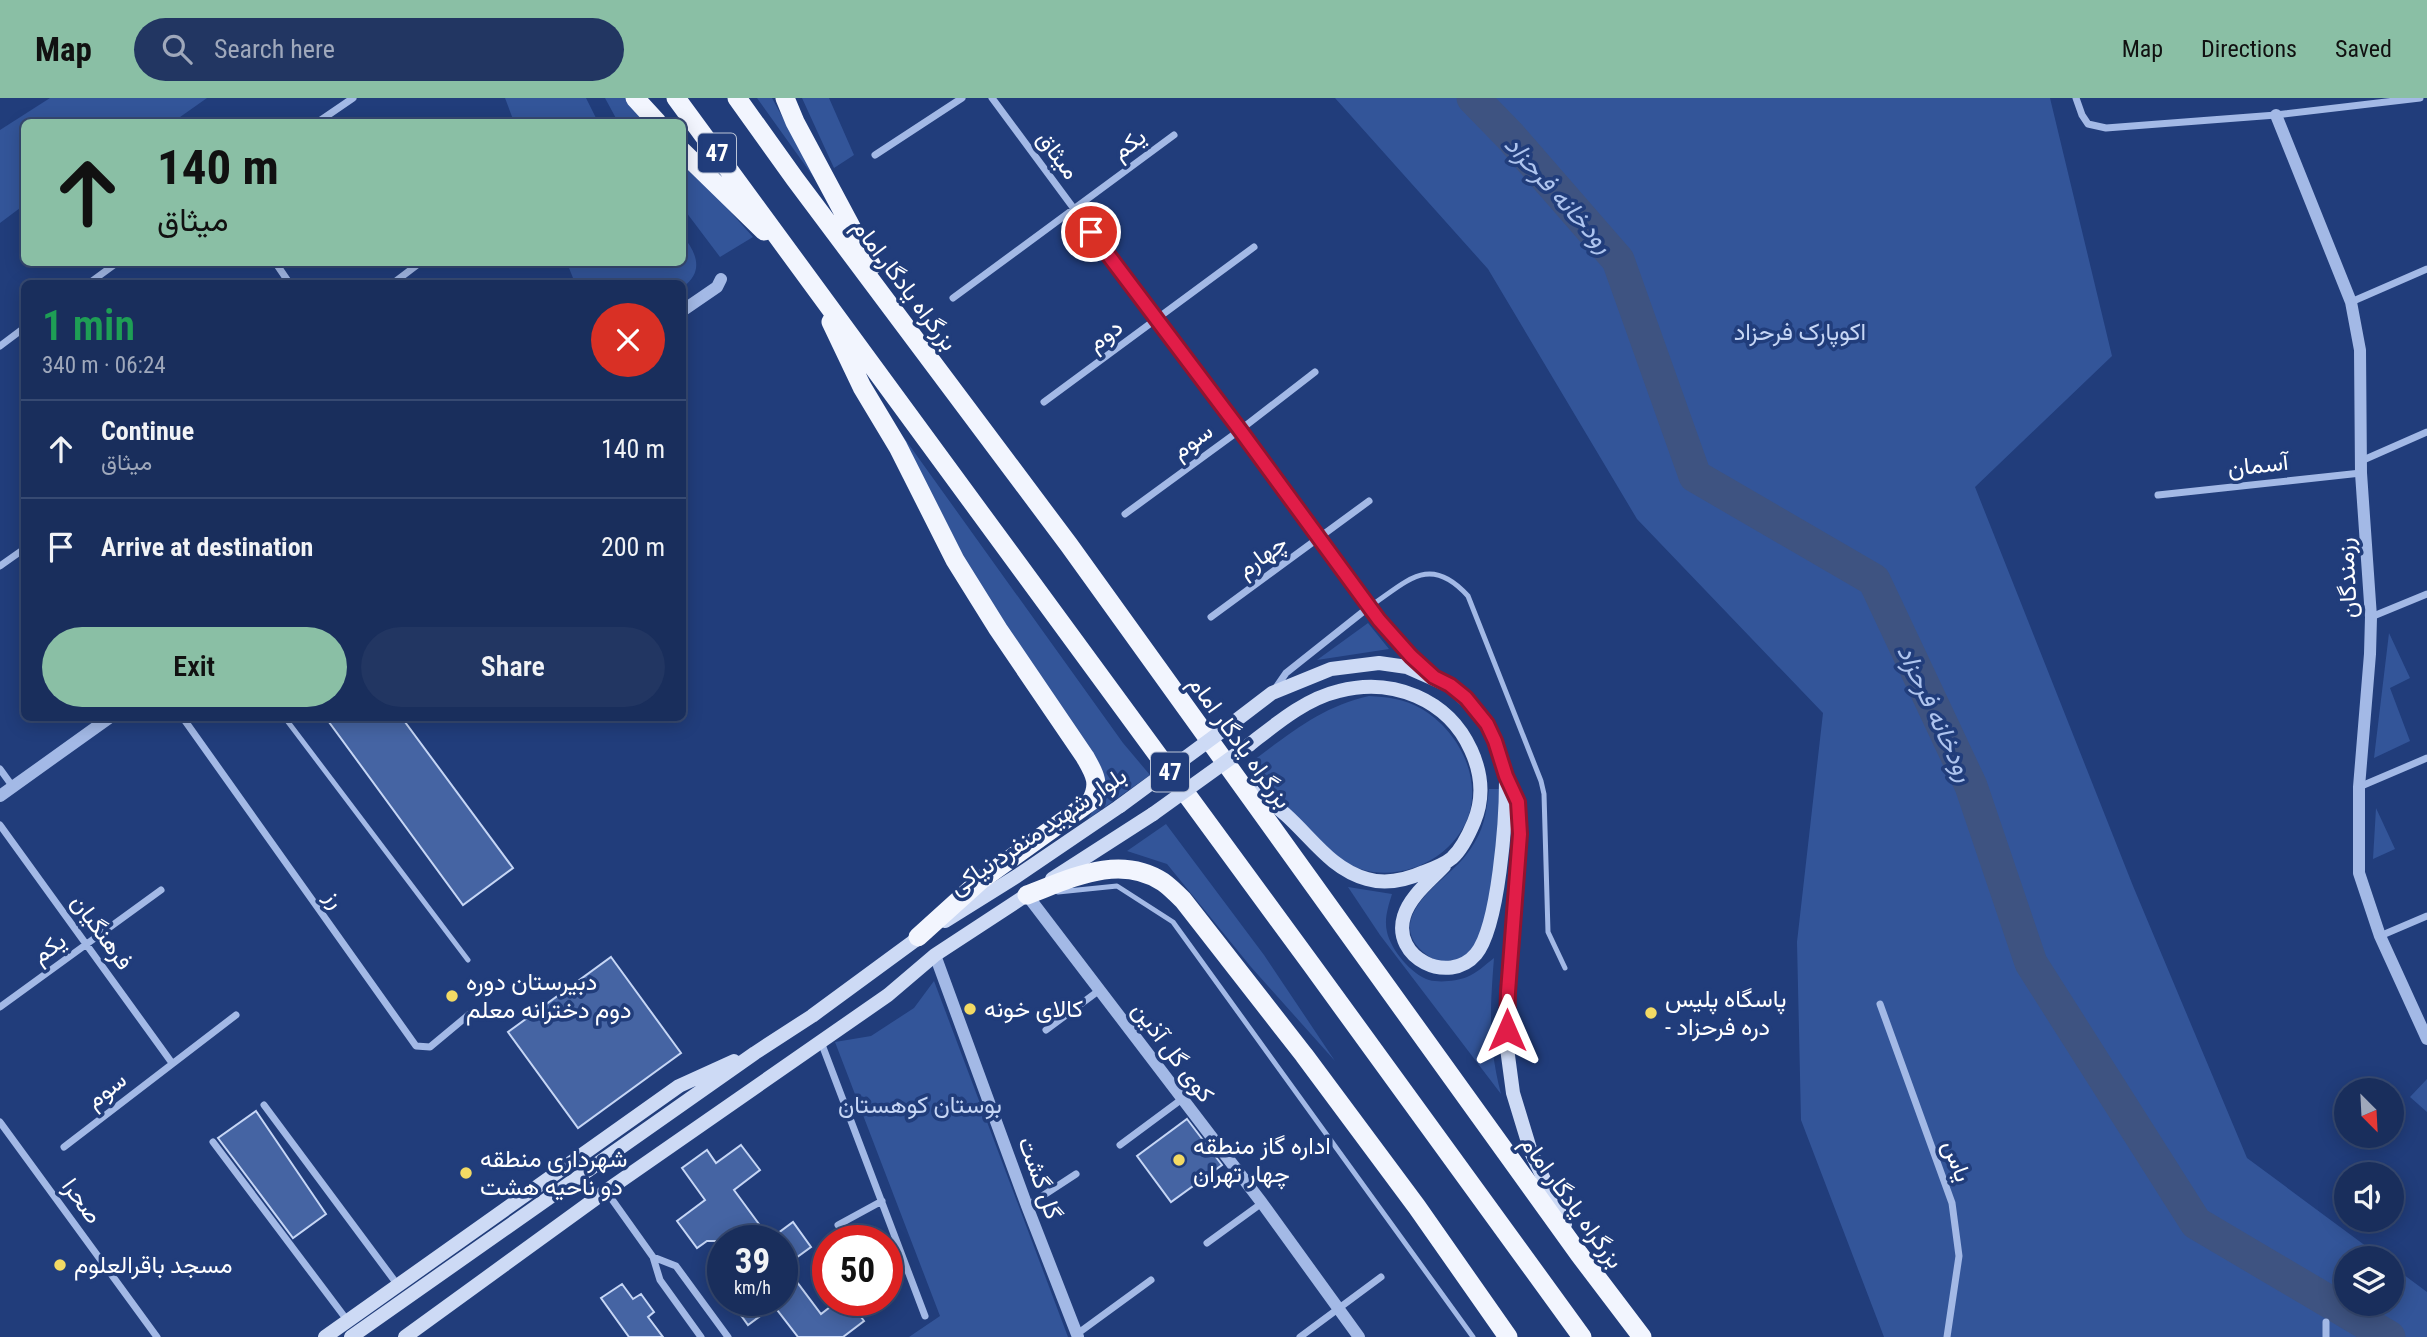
<!DOCTYPE html>
<meta charset="utf-8">
<style>
:root{--surface:#192e5c;--page:#223662;--text:#f1f3f6;--muted:#9fa8bb;--line:#374a72;--accent:#8abfa5}
body{margin:0;font-family:"Roboto Condensed",Vazirmatn,sans-serif;background:var(--page);color:var(--text);height:100vh;display:flex;flex-direction:column;font-size:26px;white-space:nowrap}
*{box-sizing:border-box;margin:0}
p{font-size:23px;color:var(--muted)}
.icon{flex:none;width:38px;height:38px;fill:none;stroke:currentColor;stroke-width:2;stroke-linecap:round;stroke-linejoin:round}
.map{position:relative;flex:1;overflow:hidden}
.details{position:absolute;left:21px;top:182px;width:665px;height:441px;display:flex;flex-direction:column;background:var(--surface);border-radius:10px;box-shadow:0 4px 18px #0003,0 0 0 2px var(--line)}
.details>*{flex:none}
.hud{position:absolute;left:21px;top:21px;width:665px;height:147px;border-radius:10px;box-shadow:0 4px 18px #0003,0 0 0 2px var(--line);background:#8abfa5;color:#111;overflow:hidden}
.needle{width:46px;rotate:156deg}
.tools{position:absolute;left:2334px;top:980px;display:grid;gap:14px}
.tools a{display:grid;place-items:center;width:70px;height:70px;border-radius:50%;background:var(--surface);box-shadow:0 4px 18px #0003,0 0 0 2px var(--line);font-size:35px}
.speed{position:absolute;left:707px;top:1127px;display:flex;gap:14px;font-size:35px;font-weight:700;text-align:center}
.speed>*{display:grid;place-content:center;width:91px;height:91px;border-radius:50%;background:var(--surface);box-shadow:0 4px 18px #0003,0 0 0 2px var(--line);line-height:1}
.speed small{font-size:18px;font-weight:400}
.speed .limit{border:10px solid #d22;background:#fff;color:#111}
.pin{position:absolute;display:grid;place-items:center;width:60px;height:60px;color:#fff;margin:-30px;border:4px solid #fff;border-radius:50%;box-shadow:0 2px 7px #0007}
.me{position:absolute;width:77px;margin:-38px;rotate:0deg;stroke-linejoin:round;filter:drop-shadow(0 0 5px #0008)}
.turn{display:flex;align-items:center;gap:24px;height:147px;padding:0 21px;font-size:32px}
.turn .icon{width:91px;height:91px;stroke-width:2.5}
.turn b{display:block;font-size:49px;line-height:60px}
.round{display:grid;place-items:center;flex:none;width:74px;height:74px;border-radius:37px;background:var(--page)}
.summary{display:flex;align-items:center;justify-content:space-between;height:119px;padding:0 21px}
h1{font-size:42px;font-weight:600;line-height:52px;color:#1e9e55}
.button{display:flex;gap:14px;margin-top:auto;padding:14px 21px}
.button a{flex:1;height:80px;border-radius:42px;background:var(--accent);color:#111;font-size:28px;font-weight:600;line-height:80px;text-align:center}
.button a+a{background:var(--page);color:var(--text)}
ul{padding:0;list-style:none}
li{display:flex;align-items:center;gap:21px;height:98px;padding:0 21px;border-top:2px solid var(--line)}
li div{flex:1}
li b{display:block;font-size:26px}
li em{font-style:normal}
header{display:flex;align-items:center;gap:42px;box-sizing:border-box;height:98px;padding:0 35px;background:var(--accent);color:#111}
header strong{font-size:33px}
nav{display:flex;gap:38px;margin-inline-start:auto;font-size:24px}
.search{width:490px;height:63px;background:var(--page);display:flex;align-items:center;gap:18px;box-sizing:border-box;padding:0 24px;border-radius:38px;color:var(--muted);font-size:26px}
.map>svg:first-child{display:block}
.green{fill:#359}
.lines{fill:none;stroke-linecap:round;stroke-linejoin:round}
.river{stroke:#3e5381;stroke-width:33}
.building{fill:#4564a3;stroke:#c6d6f5;stroke-width:2}
.service{stroke:#a3b9e6;stroke-width:5}
.minor{stroke:#a3b9e6;stroke-width:7}
.tertiary{stroke:#a3b9e6;stroke-width:12}
.secondary{stroke:#cddaf5;stroke-width:14}
.trunk{stroke:#f2f5fe;stroke-width:19}
.secondary-bridge{stroke:#cddaf5;stroke-width:14}
.route-casing{stroke:#92132f;stroke-width:18}
.route{stroke:#e11d48;stroke-width:12}
.poi-dot{fill:#f3da64;stroke:#213d7b;stroke-width:2.5}
.labels{text-anchor:middle;stroke-width:7;stroke-linejoin:round;paint-order:stroke}
.shield{fill:#213d7b;stroke:#bcc5d7;stroke-width:2}
.shield-label{font-size:23px;font-weight:bold;fill:#fff}
.street-label{font-size:24px;fill:#fff;stroke:#213d7b}
.park-label{font-size:24px;fill:#c6d6f5;stroke:#213d7b}
.poi-label{font-size:24px;fill:#fff;stroke:#213d7b;text-anchor:start}
.water-label{font-size:26px;font-style:italic;fill:#aec4ee;stroke:#213d7b}
</style>
<header>
<strong>Map</strong>
<div class="search"><svg class="icon" aria-label="search" viewBox="0 0 24 24"><circle cx="10" cy="10" r="6"/><path d="M15 15l6 6"/></svg>Search here</div>
<nav><a>Map</a><a>Directions</a><a>Saved</a></nav>
</header>
<div class="map">
<svg width="2427" height="1239" viewBox="0 0 2427 1239">
<rect width="100%" height="100%" fill="#213d7b"/>
<!-- green -->
<path class="green" d="M50 0H207L173 24H24V107L0 125V32Z
M505 0H586L598 24H514Z
M605 0H626L649 24H618Z
M757 0H772L820 88Z
M802 0H829L854 57 834 70Z
M1335 0H2050L2112 258 1975 389 2133 788 2247 1060 2382 1160H2347V1206H2392V1168L2427 1194V1239H1884L1801 1022 1797 844 1823 615 1637 421 1488 171Z
M683 61 753 139 720 159 683 110Z
M683 138C697 155 704 174 683 189L682 186 575 185 567 165 682 164Z
M869 291 1123 645 1150 677 1088 721 1100 701Z
M1368 525 1389 551 1317 562Z
M2389 535 2410 580 2390 590 2410 643 2374 660Z
M1369 598C1386 599 1405 601 1420 610 1454 629 1480 672 1470 713 1455 766 1387 792 1341 762 1308 741 1276 695 1250 665 1288 637 1322 608 1369 598Z
M1489 691H1501C1499 725 1493 830 1471 853 1467 858 1458 862 1452 862 1443 864 1434 863 1427 857 1386 827 1429 793 1452 772 1461 764 1470 753 1476 742 1485 727 1487 709 1489 691Z
M2376 710 2395 751 2373 761Z
M1166 726 1264 857 1335 963 1251 869 1167 766 1127 753Z
M1348 789 1392 796C1388 809 1384 821 1387 834 1391 852 1411 876 1429 882 1440 885 1457 883 1467 879 1477 875 1485 867 1494 860 1490 912 1488 945 1501 996L1380 837Z
M934 883 1068 1239H909L940 1218 835 944 871 938 914 910Z
M2427 981V1014L2410 999Z"/>
<g class="lines">
<!-- river -->
<path class="river" d="M1473 0 1510 38 1618 162 1695 378 1874 482 1971 688 2031 865 2196 1125 2389 1239"/>
</g>
<!-- building -->
<path class="building" d="M326 620H402L513 770 463 807Z
M611 859 681 955 578 1030 508 934Z
M256 1013 326 1116 293 1140 218 1040Z
M1187 1021 1222 1067 1171 1104 1137 1058Z
M741 1047 760 1072 734 1092 770 1141 793 1124 811 1149 785 1168 821 1216 839 1202H848L864 1223 843 1239H798L774 1208 748 1227 730 1202H782V1143H707L697 1150 677 1123 705 1102 682 1070 707 1052 716 1065Z
M622 1186 633 1201 641 1196 654 1214 648 1219 663 1239H629L601 1200Z"/>
<g class="lines">
<!-- service -->
<path class="service" d="M1369 509C1407 484 1429 455 1468 498L1541 683 1544 696 1548 834 1565 870
M285 620 468 862
M1058 794 1117 788 1173 824 1473 1239"/>
<!-- minor -->
<path class="minor" d="M992 0 1157 223 1240 332 1379 522 1397 544 1427 573
M2076 0 2082 17 2088 26 2106 30 2276 17 2420 0
M318 24 353 0
M875 57 962 0
M275 164 290 186
M88 186 118 164
M392 186 421 164
M953 200 1174 37
M2351 204 2427 171
M0 248 24 230
M1044 304 1254 149
M2361 363 2427 334
M2158 397 2361 375
M1125 416 1240 332 1315 274
M0 468 24 451
M1211 519 1369 403
M2371 519 2427 496
M1275 591 1286 575 1369 509
M183 620 416 948 430 949 472 914
M0 671 13 689
M2359 689 2427 660
M0 727 172 965
M2380 838 2427 818
M1880 906 1952 1105 1959 1158 1947 1239
M0 909 161 792
M1046 932 1101 891
M821 944 925 1218
M264 1007 397 1186
M0 1024 157 1239
M213 1044 347 1222
M1120 1047 1182 1001
M64 1049 236 917
M606 1093 653 1159 660 1182 701 1239
M1027 1108 1076 1076
M838 1127 882 1103
M1207 1145 1262 1105
M653 1159 676 1168 728 1239
M2326 1224V1239
M1077 1236 1151 1182
M1300 1239 1381 1179"/>
<!-- tertiary -->
<path class="tertiary" d="M2276 17 2351 204 2360 252 2361 375 2371 519 2370 556 2359 689V775L2380 838 2427 941
M682 213 717 189 721 181
M0 698 109 620
M1027 797 1262 1105 1359 1239
M935 857 1027 1108 1078 1239"/>
<!-- secondary -->
<path class="secondary" d="M1234 624 1272 595 1331 571 1379 565 1407 569 1450 588 1479 614 1487 626 1495 643 1506 678 1518 704 1520 736 1508 894 1507 950 1513 995 1531 1054 1565 1126
M1247 687C1260 697 1273 706 1285 716 1312 740 1331 771 1367 781 1387 787 1406 782 1424 774 1432 771 1445 766 1452 760 1462 751 1469 736 1474 724 1484 700 1482 676 1471 652 1448 601 1392 579 1339 593 1305 601 1276 626 1249 647
M1444 768C1430 783 1410 798 1404 818 1391 860 1449 888 1476 856 1499 828 1506 720 1506 683
M1052 781 1153 716
M945 823 1017 778 1120 708
M325 1239 679 988 734 963
M351 1239 755 955 812 918 925 835
M405 1239 606 1093 888 897 935 857 1034 792"/>
<!-- trunk -->
<path class="trunk" d="M635 0 657 24
M676 0 1311 866 1582 1239
M737 0 795 81 1069 447 1579 1156 1642 1239
M785 0 795 24 872 168
M682 53 764 133
M831 224 862 289 898 349 955 462 998 531 1085 659C1094 675 1101 685 1091 703L981 782 918 839
M1027 797C1070 781 1119 755 1163 784 1170 789 1177 796 1183 802L1304 957 1417 1109 1508 1239"/>
<!-- secondary-bridge -->
<path class="secondary-bridge" d="M1120 708 1234 624
M1153 716 1249 647"/>
</g>
<g class="lines">
<!-- route casing -->
<g class="route-casing">
<path id="route" d="M1091 134 1240 332 1379 522 1411 558 1434 579 1450 587 1466 600 1487 626 1495 643 1506 678 1518 704 1520 736 1508 894 1507 932"/>
</g>
<!-- route -->
<use href="#route" class="route"/>
</g>
<!-- markers -->
<g class="poi-dot">
<circle cx="452" cy="898" r="7"/>
<circle cx="970" cy="911" r="7"/>
<circle cx="1651" cy="915" r="7"/>
<circle cx="1179" cy="1062" r="7"/>
<circle cx="466" cy="1075" r="7"/>
<circle cx="60" cy="1167" r="7"/>
</g>
<g class="labels">
<!-- shield labels -->
<g class="shield">
<rect x="698" y="35.5" width="38" height="39" rx="5"/>
<rect x="1151" y="654.5" width="38" height="39" rx="5"/>
</g>
<g class="shield-label">
<text x="717" y="63">47</text>
<text x="1170" y="682">47</text>
</g>
<!-- street labels -->
<g class="street-label">
<text transform="translate(1129 46) rotate(-37)" y="8">یکم</text>
<text transform="translate(1058 57) rotate(53)" y="8">میثاق</text>
<text transform="translate(905 187) rotate(53)" y="8">بزرگراه یادگار امام</text>
<text transform="translate(1105 237) rotate(-36)" y="8">دوم</text>
<text transform="translate(1192 343) rotate(-36)" y="8">سوم</text>
<text transform="translate(2258 367) rotate(-6)" y="8">آسمان</text>
<text transform="translate(1262 458) rotate(-36)" y="8">چهارم</text>
<text transform="translate(2347 480) rotate(-93)" y="8">رزمندگان</text>
<text transform="translate(1240 644) rotate(54)" y="8">بزرگراه یادگار امام</text>
<text transform="translate(1038 733) rotate(-34)" y="8">بلوار شهید منفرد نیاکی</text>
<text transform="translate(335 801) rotate(55)" y="8">رز</text>
<text transform="translate(102 834) rotate(54)" y="8">فرهنگیان</text>
<text transform="translate(49 850) rotate(-36)" y="8">یکم</text>
<text transform="translate(1173 954) rotate(53)" y="8">کوی گل آذین</text>
<text transform="translate(106 992) rotate(-38)" y="8">سوم</text>
<text transform="translate(1957 1063) rotate(70)" y="8">یاس</text>
<text transform="translate(1040 1080) rotate(70)" y="8">گل گشت</text>
<text transform="translate(82 1103) rotate(54)" y="8">صحرا</text>
<text transform="translate(1572 1104) rotate(54)" y="8">بزرگراه یادگار امام</text>
</g>
<!-- park labels -->
<g class="park-label">
<text x="1800" y="242">اکوپارک فرحزاد</text>
<text x="920" y="1015">بوستان کوهستان</text>
</g>
<!-- poi labels -->
<g class="poi-label">
<text x="466" y="892">دبیرستان دوره<tspan x="466" dy="28">دوم دخترانه معلم</tspan></text>
<text x="1665" y="909">پاسگاه پلیس<tspan x="1665" dy="28">- دره فرحزاد</tspan></text>
<text x="984" y="919">کالای خونه</text>
<text x="1193" y="1056">اداره گاز منطقه<tspan x="1193" dy="28">چهار تهران</tspan></text>
<text x="480" y="1069">شهرداری منطقه<tspan x="480" dy="28">دو ناحیه هشت</tspan></text>
<text x="74" y="1175">مسجد باقرالعلوم</text>
</g>
<!-- water labels -->
<g class="water-label">
<text transform="translate(1559 96) rotate(48)" y="9">رودخانه فرحزاد</text>
<text transform="translate(1936 615) rotate(65)" y="9">رودخانه فرحزاد</text>
</g>
</g>
</svg>
<div class="tools">
<a><svg class="needle" viewBox="-14 -14 28 28"><path d="M0-13l5 13h-10z" fill="#e53935"/><path d="M0 13l5-13h-10z" fill="#9fa8bb"/></svg></a>
<a><svg class="icon" aria-label="sound" viewBox="0 0 24 24"><path d="M4 9h4l5-4v14l-5-4H4zM17 9q2 3 0 6"/></svg></a>
<a><svg class="icon" aria-label="layers" viewBox="0 0 24 24"><path d="M12 4l9 5-9 5-9-5zM3 14l9 5 9-5"/></svg></a>
</div>
<div class="speed"><div>39<small>km/h</small></div><div class="limit">50</div></div>
<div class="pin" style="left:1091px;top:134px;background:#d93025"><svg class="icon" aria-label="arrive" viewBox="0 0 24 24"><path d="M6 21V4h12l-3 4 3 4H6"/></svg></div>
<svg class="me" style="left:1507px;top:932px" viewBox="-20 -20 40 40"><path d="M0-17L14 15 0 8-14 15z" fill="#e11d48" stroke="#fff" stroke-width="4"/></svg>
<div class="hud">
<div class="turn"><svg class="icon" aria-label="ahead" viewBox="0 0 24 24"><path d="M12 20V5M6 11l6-6 6 6"/></svg><div><b>140 m</b>میثاق</div></div>
</div>
<section class="details">
<div class="summary"><div><h1>1 min</h1><p>340 m · 06:24</p></div><a class="round" style="background:#d93025;color:#fff"><svg class="icon" aria-label="close" viewBox="0 0 24 24"><path d="M6 6l12 12M18 6L6 18"/></svg></a></div>
<ul>
<li><svg class="icon" aria-label="ahead" viewBox="0 0 24 24"><path d="M12 20V5M6 11l6-6 6 6"/></svg><div><b>Continue</b><p>میثاق</p></div><em>140 m</em></li>
<li><svg class="icon" aria-label="arrive" viewBox="0 0 24 24"><path d="M6 21V4h12l-3 4 3 4H6"/></svg><div><b>Arrive at destination</b></div><em>200 m</em></li>
</ul>
<div class="button"><a>Exit</a><a>Share</a></div>
</section>
</div>
